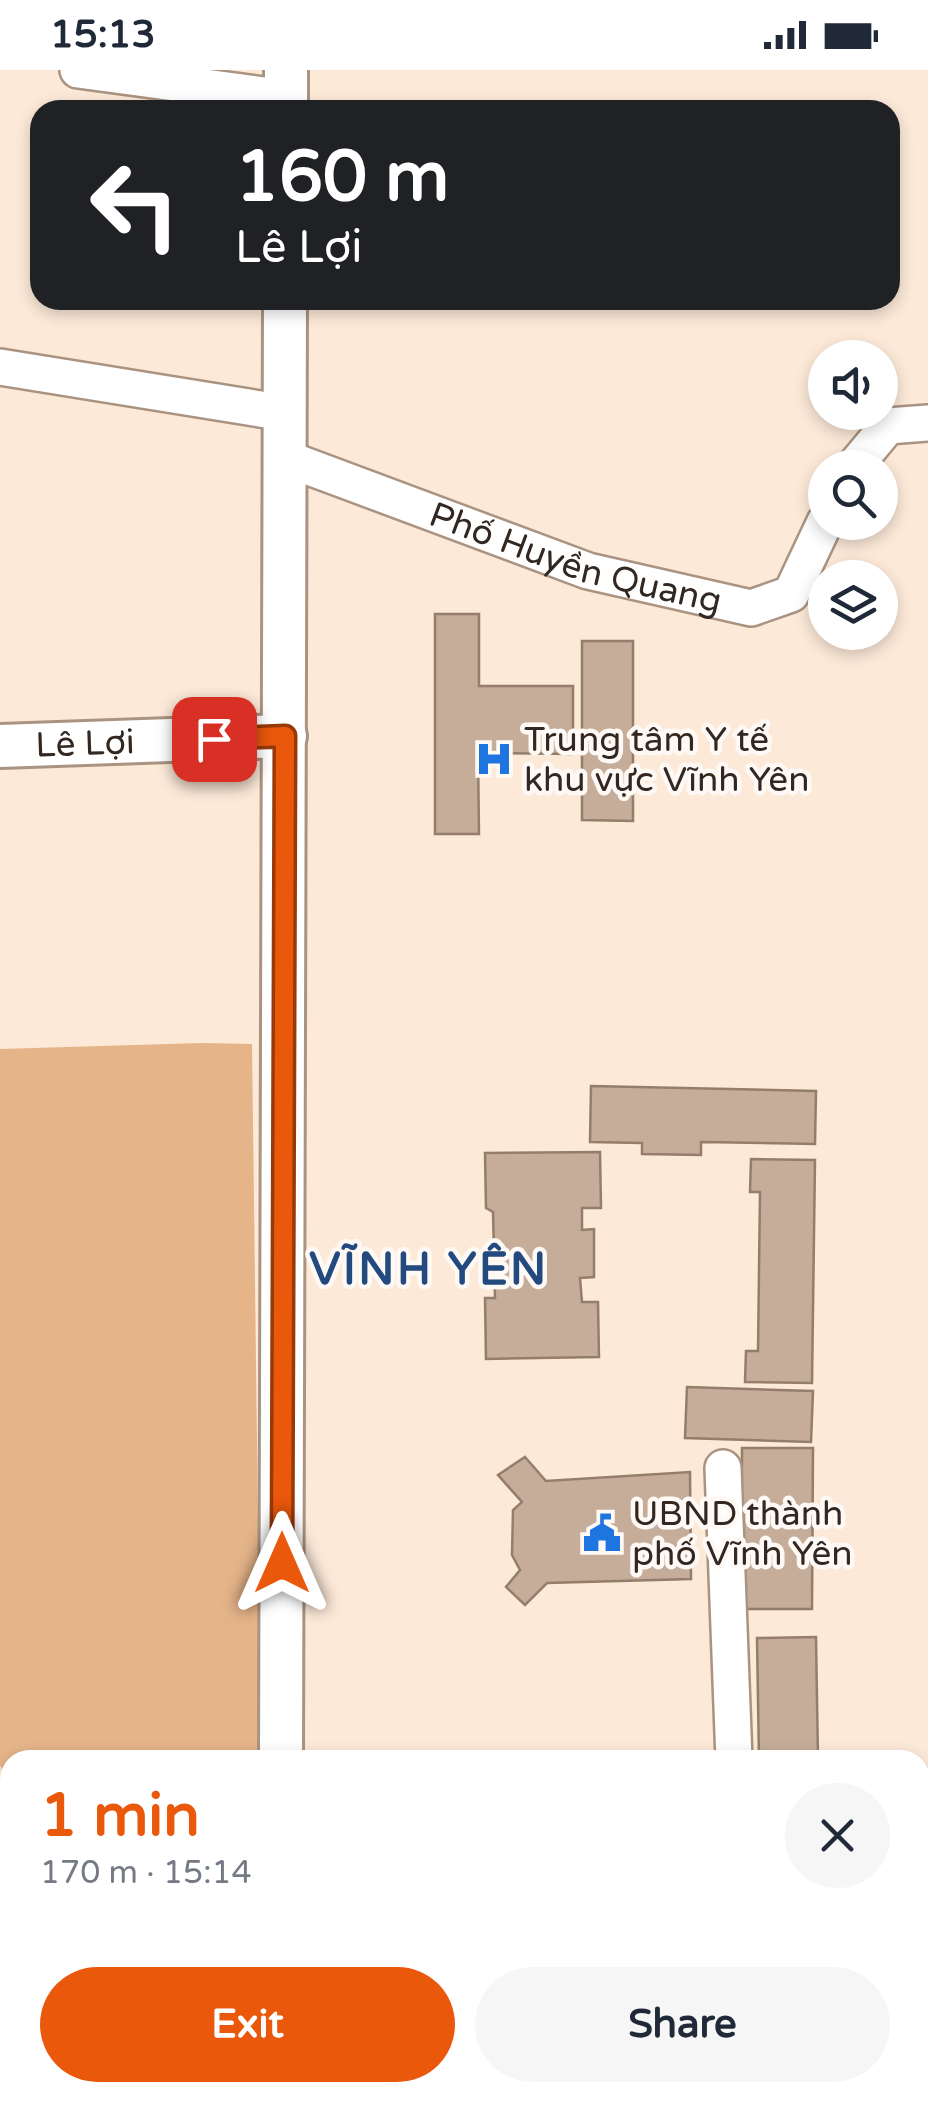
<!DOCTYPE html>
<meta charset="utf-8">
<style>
:root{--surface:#fff;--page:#f6f6f7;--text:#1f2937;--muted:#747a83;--accent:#ea580c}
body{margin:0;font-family:"Varela Round",sans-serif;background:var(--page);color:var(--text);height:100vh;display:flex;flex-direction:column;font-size:38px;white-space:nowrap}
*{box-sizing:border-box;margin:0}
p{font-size:32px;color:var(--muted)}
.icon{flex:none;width:55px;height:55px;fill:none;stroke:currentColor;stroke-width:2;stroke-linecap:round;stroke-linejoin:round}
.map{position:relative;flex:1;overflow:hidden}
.drawer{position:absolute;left:0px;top:1680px;width:930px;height:352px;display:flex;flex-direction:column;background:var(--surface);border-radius:30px 30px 0 0;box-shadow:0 5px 15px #0003}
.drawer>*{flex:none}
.top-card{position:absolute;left:30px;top:30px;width:870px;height:210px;border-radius:30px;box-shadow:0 5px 15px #0003;background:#202124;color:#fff;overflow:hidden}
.controls{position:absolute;left:808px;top:270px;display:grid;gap:20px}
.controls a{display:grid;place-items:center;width:90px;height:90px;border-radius:50%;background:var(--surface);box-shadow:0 5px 15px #0003;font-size:50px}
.pin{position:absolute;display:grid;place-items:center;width:85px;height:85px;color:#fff;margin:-42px;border-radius:20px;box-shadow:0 5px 15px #0006}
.me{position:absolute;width:110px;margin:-55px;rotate:0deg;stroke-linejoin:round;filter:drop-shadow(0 0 8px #0008)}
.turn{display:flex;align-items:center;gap:35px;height:210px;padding:0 40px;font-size:45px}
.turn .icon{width:130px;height:130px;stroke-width:2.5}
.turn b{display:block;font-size:70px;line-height:85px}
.round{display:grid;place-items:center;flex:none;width:105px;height:105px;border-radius:52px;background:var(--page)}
.headline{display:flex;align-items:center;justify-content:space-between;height:170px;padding:0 40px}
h1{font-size:60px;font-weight:800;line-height:75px;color:var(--accent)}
.button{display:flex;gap:20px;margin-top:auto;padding:20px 40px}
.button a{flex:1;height:115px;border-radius:60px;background:var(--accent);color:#fff;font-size:40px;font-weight:800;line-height:115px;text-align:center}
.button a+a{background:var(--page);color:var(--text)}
.status{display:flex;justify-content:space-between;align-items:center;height:70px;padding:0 50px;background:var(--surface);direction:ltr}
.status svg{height:28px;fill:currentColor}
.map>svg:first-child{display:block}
.green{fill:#e5b489}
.building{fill:#c5ad99;stroke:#947e6b;stroke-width:2.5}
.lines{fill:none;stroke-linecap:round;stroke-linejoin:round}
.minor-casing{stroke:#aa9380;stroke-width:40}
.tertiary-casing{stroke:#aa9380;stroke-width:48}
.primary-casing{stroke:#aa9380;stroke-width:60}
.minor{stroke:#fff;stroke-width:35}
.tertiary{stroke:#fff;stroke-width:42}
.primary{stroke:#fff;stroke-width:55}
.route-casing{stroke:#983908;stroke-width:25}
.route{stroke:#ea580c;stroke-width:18}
.labels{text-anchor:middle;stroke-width:9;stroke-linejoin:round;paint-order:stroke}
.street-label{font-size:35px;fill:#322821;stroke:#fef9f5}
.poi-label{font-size:35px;fill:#322821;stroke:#fef9f5;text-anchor:start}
.district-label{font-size:45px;font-weight:bold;letter-spacing:2.5px;fill:#224a7f;stroke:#fef9f5}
</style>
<div class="status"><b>15:13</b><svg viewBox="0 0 49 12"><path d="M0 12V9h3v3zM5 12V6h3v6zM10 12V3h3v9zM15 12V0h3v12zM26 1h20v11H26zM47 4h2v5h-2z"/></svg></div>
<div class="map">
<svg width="928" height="2031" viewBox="0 0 928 2031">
<rect width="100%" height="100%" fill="#fce9d8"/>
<!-- green -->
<path class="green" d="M202 973 252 974 261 1690H10V1718L0 1695V979Z
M141 2023H261L260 2031H146Z"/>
<!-- building -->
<path class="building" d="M435 544H479V616H573V684L478 683 479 764H435Z
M582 571H633V751L582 750Z
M591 1016 816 1021 815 1074 701 1072V1085L642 1084V1073L590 1072Z
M600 1082 601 1138H582V1160L594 1159V1207L580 1208 582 1232H598L599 1287 486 1289 485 1228H495L493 1142 486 1138 485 1083Z
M751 1089 815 1090 812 1313 745 1312 746 1281H758L760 1122H750Z
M687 1317 813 1321 811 1372 685 1368Z
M742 1378H813L812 1539H741Z
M525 1387 546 1411 690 1402 691 1509 547 1513 525 1535 506 1517 520 1500 512 1485 513 1440 522 1432 498 1405Z
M816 1567 818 1690H759L757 1568Z"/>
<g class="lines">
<!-- minor casing -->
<g class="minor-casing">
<g id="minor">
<path d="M78 0 286 28"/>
<path d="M0 297 285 343"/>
<path id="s1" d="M285 388 588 501 751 538 791 524 825 452"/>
<path d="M853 398 888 356 928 353"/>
<path d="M723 1398 734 1690"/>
<path d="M920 1812 928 1807"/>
<path d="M920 1888 928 1896"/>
<path d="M382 2022 383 2031"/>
</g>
</g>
<!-- tertiary casing -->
<g class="tertiary-casing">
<g id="tertiary">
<path d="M286 40V0"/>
<path id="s2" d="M0 676 285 666"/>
<path d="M281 1690 285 230"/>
<path d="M279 2031V2022"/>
</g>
</g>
<!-- primary casing -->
<g class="primary-casing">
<path id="primary" d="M0 1823 10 1843
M0 1958 10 1979
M31 2022 35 2031
M98 2022 102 2031"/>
</g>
<!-- minor -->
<use href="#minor" class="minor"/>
<!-- tertiary -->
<use href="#tertiary" class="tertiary"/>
<!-- primary -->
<use href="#primary" class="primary"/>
</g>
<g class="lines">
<!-- route casing -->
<g class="route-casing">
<path id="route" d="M214 669 285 666 282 1493"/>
</g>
<!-- route -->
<use href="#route" class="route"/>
</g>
<!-- icons -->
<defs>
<g id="hospital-bare" transform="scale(3)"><path d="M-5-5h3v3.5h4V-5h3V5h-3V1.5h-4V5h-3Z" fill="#1e75df" stroke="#fef9f5" stroke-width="2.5" paint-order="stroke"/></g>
<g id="civic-bare" transform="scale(3)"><path d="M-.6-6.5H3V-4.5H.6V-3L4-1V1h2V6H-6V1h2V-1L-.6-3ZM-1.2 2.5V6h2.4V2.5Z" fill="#1e75df" stroke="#fef9f5" stroke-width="2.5" paint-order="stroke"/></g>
</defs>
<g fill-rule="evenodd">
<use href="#hospital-bare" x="494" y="689"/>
<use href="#civic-bare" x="602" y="1463"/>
</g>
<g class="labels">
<!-- street labels -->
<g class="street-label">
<text dy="12" stroke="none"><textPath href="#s1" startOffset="308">Phố Huyền Quang</textPath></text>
<text dy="12" stroke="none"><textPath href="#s2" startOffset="85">Lê Lợi</textPath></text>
</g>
<!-- poi labels -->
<g class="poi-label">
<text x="524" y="681">Trung tâm Y tế<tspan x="524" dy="40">khu vực Vĩnh Yên</tspan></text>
<text x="632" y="1455">UBND thành<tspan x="632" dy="40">phố Vĩnh Yên</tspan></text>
</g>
<!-- district labels -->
<g class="district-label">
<text x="429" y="1214">VĨNH YÊN</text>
</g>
</g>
</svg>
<div class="controls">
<a><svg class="icon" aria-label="sound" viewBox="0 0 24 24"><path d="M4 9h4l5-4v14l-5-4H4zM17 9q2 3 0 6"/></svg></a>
<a><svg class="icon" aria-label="search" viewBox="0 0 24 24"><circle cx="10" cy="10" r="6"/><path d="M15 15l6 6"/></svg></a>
<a><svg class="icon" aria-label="layers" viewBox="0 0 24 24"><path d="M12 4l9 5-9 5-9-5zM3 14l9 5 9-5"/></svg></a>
</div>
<div class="pin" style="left:214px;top:669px;background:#d93025"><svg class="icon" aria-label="arrive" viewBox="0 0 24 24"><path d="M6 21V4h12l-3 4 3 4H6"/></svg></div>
<svg class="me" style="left:282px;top:1493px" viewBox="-20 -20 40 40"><path d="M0-17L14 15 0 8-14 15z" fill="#ea580c" stroke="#fff" stroke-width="4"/></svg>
<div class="top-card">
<div class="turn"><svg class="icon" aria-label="left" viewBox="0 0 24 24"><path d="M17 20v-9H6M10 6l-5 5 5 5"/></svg><div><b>160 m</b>Lê Lợi</div></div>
</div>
<section class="drawer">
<div class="headline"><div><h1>1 min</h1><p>170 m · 15:14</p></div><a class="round"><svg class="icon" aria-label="close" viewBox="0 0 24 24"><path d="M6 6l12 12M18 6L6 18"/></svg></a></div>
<div class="button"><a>Exit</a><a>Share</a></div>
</section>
</div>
